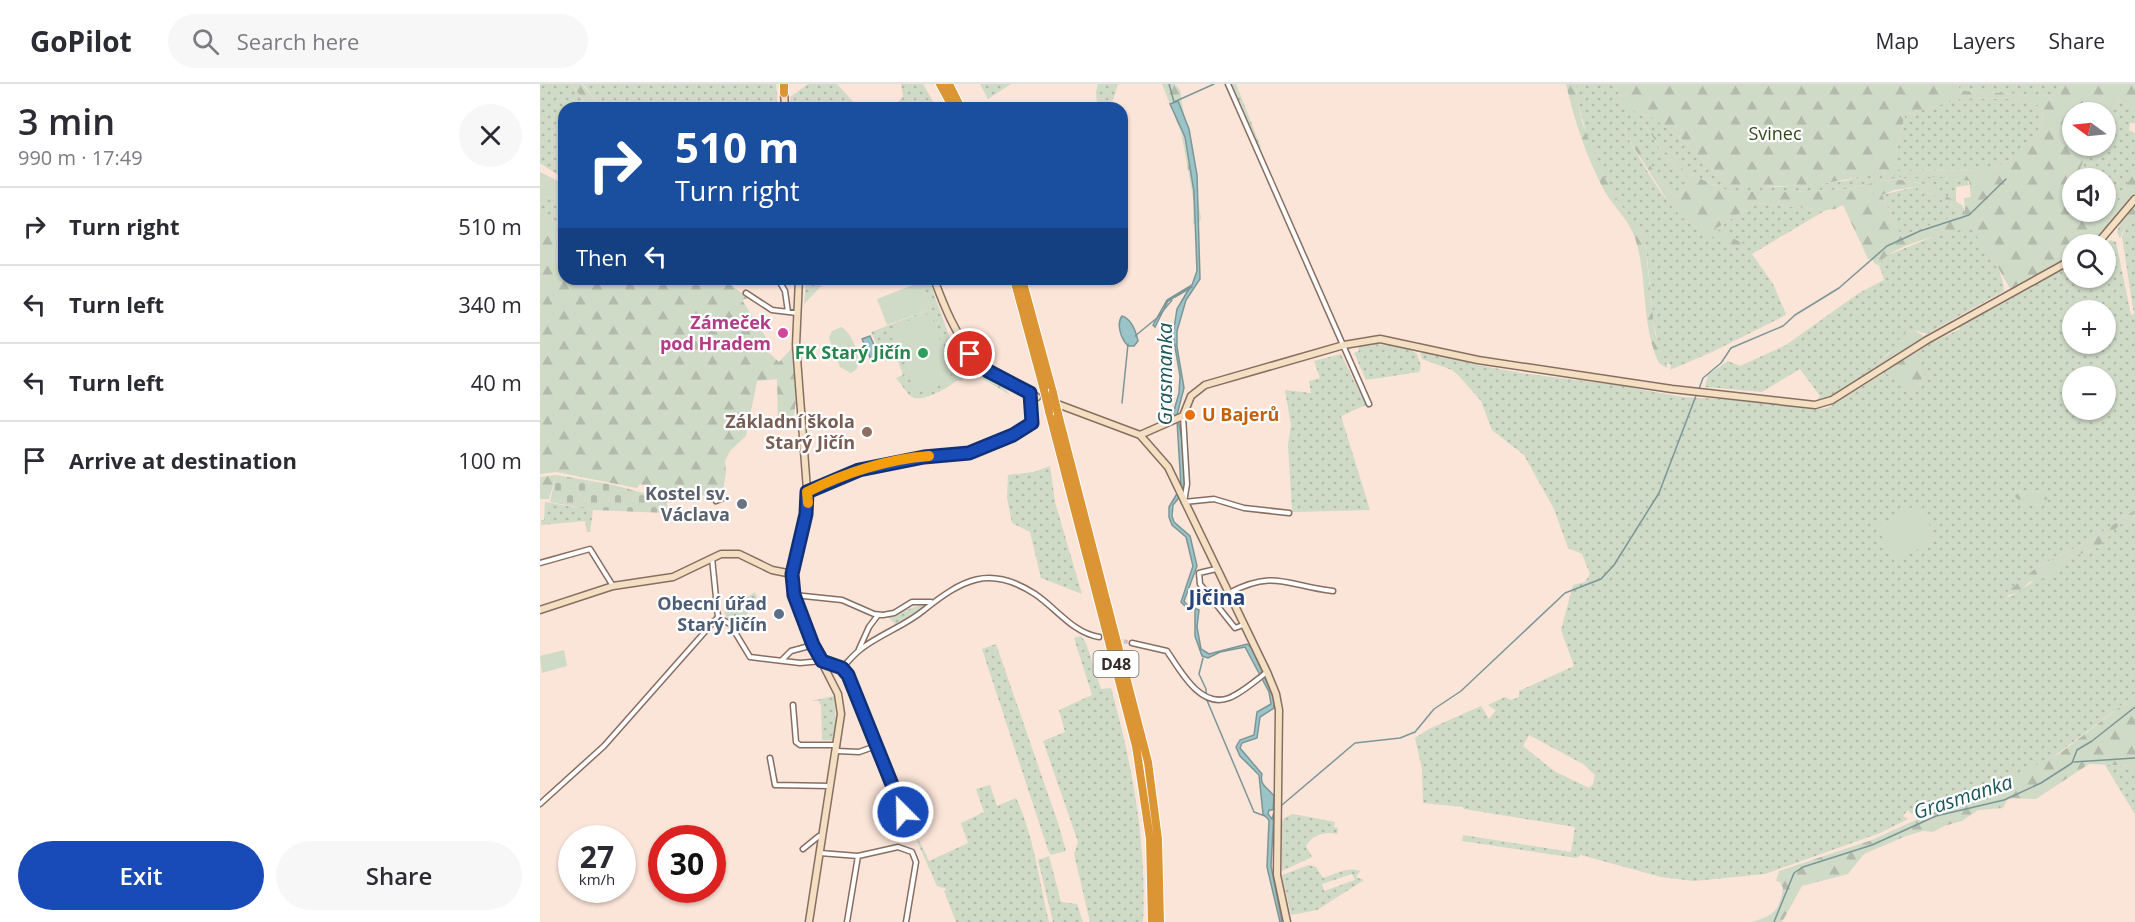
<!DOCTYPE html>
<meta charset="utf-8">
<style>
:root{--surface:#fff;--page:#f7f7f7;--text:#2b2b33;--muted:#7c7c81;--line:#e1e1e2;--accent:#184bb7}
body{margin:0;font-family:"Open Sans",sans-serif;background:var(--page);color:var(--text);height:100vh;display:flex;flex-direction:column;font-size:22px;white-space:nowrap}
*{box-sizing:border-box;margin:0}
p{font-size:20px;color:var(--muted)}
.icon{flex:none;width:33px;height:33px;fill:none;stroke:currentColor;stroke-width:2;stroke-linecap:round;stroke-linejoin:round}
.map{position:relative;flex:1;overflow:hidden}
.side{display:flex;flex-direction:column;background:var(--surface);width:540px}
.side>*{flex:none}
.guide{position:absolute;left:18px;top:18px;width:570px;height:183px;border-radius:18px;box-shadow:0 2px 4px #0004;background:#1a4fa0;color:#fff;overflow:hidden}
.needle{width:39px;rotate:285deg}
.fabs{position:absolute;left:1522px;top:18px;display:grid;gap:12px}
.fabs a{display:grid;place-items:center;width:54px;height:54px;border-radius:50%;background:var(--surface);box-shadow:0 2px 4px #0004;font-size:30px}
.speed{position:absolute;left:18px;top:741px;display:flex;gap:12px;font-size:30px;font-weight:700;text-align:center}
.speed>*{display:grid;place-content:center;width:78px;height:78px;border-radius:50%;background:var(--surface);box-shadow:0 2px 4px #0004;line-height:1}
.speed small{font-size:15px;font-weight:400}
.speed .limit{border:9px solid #d22;background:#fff;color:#111}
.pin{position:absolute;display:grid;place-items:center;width:51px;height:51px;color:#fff;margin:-26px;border:3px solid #fff;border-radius:50%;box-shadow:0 2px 6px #0007}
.me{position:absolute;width:66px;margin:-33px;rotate:337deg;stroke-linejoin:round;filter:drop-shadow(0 0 4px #0008)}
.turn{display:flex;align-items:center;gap:21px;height:126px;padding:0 18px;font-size:27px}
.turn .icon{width:78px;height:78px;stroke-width:2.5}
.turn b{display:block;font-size:42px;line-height:51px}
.then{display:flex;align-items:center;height:57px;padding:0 18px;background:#0003;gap:12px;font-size:22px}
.round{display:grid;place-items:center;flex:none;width:63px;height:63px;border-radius:32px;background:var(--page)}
.head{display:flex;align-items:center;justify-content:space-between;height:102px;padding:0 18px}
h1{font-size:36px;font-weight:600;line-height:45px}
.cta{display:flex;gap:12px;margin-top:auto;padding:12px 18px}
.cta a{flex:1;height:69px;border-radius:36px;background:var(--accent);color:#fff;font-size:24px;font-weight:600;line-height:69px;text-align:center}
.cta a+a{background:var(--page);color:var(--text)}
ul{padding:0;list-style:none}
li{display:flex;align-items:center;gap:18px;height:78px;padding:0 18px;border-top:2px solid var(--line)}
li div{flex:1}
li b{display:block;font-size:22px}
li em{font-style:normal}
header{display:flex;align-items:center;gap:36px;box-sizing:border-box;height:84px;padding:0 30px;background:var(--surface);border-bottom:2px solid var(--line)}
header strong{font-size:28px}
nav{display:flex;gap:33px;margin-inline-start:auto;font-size:21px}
.search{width:420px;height:54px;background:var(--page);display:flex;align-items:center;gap:15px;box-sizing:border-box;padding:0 21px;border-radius:33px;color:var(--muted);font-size:22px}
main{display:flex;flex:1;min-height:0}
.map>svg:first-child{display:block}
.grass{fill:url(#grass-dots);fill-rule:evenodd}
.forest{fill:url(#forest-firs);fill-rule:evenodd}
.cemetery{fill:url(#cemetery-stones)}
.garden{fill:#cfdac7}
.water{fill:#9ac4c7;stroke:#7c9697;stroke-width:1.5}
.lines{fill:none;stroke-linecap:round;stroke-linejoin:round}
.stream{stroke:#7c9697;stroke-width:1.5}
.street-tunnel{stroke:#d4bfb4;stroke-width:4;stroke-dasharray:4 2;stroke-linecap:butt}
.street-casing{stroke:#876e61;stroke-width:7}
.secondary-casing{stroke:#876e61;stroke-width:9}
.highway-casing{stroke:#fff;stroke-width:10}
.street{stroke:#fff;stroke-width:4}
.secondary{stroke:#f4dfc2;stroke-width:6}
.highway{stroke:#dc9534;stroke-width:8}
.highway-bridge-casing{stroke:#fff;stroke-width:10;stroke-linecap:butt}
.highway-bridge{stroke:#dc9534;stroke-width:8}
.route-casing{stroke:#103177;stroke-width:15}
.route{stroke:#184bb7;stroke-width:10}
.slow{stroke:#f59e0b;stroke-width:10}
.hotel-dot{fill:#d1479c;stroke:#fff;stroke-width:2}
.leisure-dot{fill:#2e9e5b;stroke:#fff;stroke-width:2}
.food-dot{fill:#e8710a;stroke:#fff;stroke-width:2}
.education-dot{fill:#8d6e63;stroke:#fff;stroke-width:2}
.worship-dot{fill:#6b7280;stroke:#fff;stroke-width:2}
.service-dot{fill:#5c6f8a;stroke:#fff;stroke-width:2}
.labels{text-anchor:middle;stroke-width:4.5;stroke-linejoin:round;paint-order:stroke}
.shield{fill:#fff;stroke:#736b67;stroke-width:1.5}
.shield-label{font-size:16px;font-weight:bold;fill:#372c26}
.park-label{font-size:18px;fill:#314619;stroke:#fff}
.hotel-label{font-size:18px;font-weight:bold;fill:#b23c85;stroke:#fff;text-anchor:end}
.leisure-label{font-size:18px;font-weight:bold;fill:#27864d;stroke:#fff;text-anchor:end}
.food-label{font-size:18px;font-weight:bold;fill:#c56008;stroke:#fff;text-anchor:start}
.education-label{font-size:18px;font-weight:bold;fill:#785e54;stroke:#fff;text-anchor:end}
.worship-label{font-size:18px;font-weight:bold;fill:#5b616d;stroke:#fff;text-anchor:end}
.service-label{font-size:18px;font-weight:bold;fill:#4e5e75;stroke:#fff;text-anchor:end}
.water-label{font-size:20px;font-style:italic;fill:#1c565b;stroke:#fff}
.quarter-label{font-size:21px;font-weight:bold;fill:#28437b;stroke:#fff}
</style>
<header>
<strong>GoPilot</strong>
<div class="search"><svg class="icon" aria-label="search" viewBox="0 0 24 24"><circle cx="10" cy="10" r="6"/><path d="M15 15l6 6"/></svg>Search here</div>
<nav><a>Map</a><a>Layers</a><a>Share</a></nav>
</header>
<main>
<section class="side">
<div class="head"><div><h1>3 min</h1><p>990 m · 17:49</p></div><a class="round"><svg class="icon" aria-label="close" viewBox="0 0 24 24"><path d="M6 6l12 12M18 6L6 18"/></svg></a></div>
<ul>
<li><svg class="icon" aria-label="right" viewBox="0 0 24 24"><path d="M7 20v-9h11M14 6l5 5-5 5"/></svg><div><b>Turn right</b></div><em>510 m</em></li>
<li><svg class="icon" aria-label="left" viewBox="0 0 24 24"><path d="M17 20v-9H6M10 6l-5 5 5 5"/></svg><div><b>Turn left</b></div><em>340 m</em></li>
<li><svg class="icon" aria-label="left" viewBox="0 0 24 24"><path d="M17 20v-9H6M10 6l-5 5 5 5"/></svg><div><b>Turn left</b></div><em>40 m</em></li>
<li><svg class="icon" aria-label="arrive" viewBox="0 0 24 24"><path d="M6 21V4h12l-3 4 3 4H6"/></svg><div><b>Arrive at destination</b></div><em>100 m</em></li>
</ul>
<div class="cta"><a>Exit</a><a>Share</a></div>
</section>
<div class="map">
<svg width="1595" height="838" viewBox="0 0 1595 838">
<defs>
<pattern id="grass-dots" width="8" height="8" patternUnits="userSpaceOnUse" patternTransform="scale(1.5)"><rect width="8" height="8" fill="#cfdac7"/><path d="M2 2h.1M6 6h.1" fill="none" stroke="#b2bbab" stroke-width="1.8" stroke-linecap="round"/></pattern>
<pattern id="forest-firs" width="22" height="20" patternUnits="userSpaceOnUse" patternTransform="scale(1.5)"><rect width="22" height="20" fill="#cfdac7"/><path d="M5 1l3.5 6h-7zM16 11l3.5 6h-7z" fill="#b2bbab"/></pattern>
<pattern id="cemetery-stones" width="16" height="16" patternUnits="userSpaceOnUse" patternTransform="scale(1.5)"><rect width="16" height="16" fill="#cfdac7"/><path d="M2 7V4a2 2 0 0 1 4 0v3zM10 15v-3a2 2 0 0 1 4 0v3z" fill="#b2bbab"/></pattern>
</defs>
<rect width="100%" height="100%" fill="#fbe4d8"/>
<!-- grass -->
<path class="grass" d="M0 0H31L50 24H24V95L0 79Z
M43 0H236L238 24H62Z
M268 0H297L319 24 251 23 250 13Z
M361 0H383L397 24H353L363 12Z
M440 0H471L448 15Z
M558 0H578L573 16 567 23 557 19 556 8Z
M690 0H696L721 63 718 65Z
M1035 0H1073L1083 16 1101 31 1111 32 1144 57 1187 100 1239 103 1305 97 1344 85 1345 89 1342 93H1418L1426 94 1429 101 1416 103V118L1383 100 1361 96 1340 97 1309 105 1254 108H1191L1147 89 1129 72 1103 38 1124 71 1149 99V103L1135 113 1122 100 1085 43 1086 51C1109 89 1132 139 1177 154L1183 151 1175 145 1217 119 1286 126 1212 170 1233 200 1246 230 1244 232 1172 268 1130 286 1131 281C1109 270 1112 183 1104 158 1099 140 1084 128 1075 112 1054 78 1041 39 1035 0Z
M1420 0H1522L1524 1 1512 12 1424 7 1418 6Z
M1423 14 1474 15 1501 22 1503 32 1497 50 1484 67 1452 86 1354 87V77L1365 31Z
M1576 15 1595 25V39H1590L1589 46 1595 49V87L1571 126 1566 122V94H1536L1550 62H1566V32Z
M1375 103 1394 111 1423 129 1361 152 1342 111Z
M0 111 24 116V144L0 128Z
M1595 137V426L1547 458 1497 483 1466 509 1468 513 1473 511 1526 475 1559 463 1579 441 1595 433V611L1508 677 1437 709 1371 730 1368 726 1363 732 1368 735 1340 749 1225 790 1154 797 1121 793 1041 771 1036 774 922 757 923 751 1031 768 1035 743 924 725 923 723 883 719 882 685 875 654 889 645 941 622 949 635 956 626 948 621 965 613 971 616 979 613V607L1034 582 1021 546 1033 501 1045 498 1050 490 1042 470 1028 464 1014 425 984 371 952 346 941 317 919 292 912 286 882 275 880 269H895L933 280 981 289 1077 301 1142 313 1203 316 1278 325 1287 324 1344 289 1349 290 1372 313 1384 292 1376 271 1378 265 1420 245 1419 241 1533 176V194H1566L1564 160 1571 156 1576 158 1591 231 1594 230 1582 153 1585 142ZM1533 226H1566V260H1533ZM1533 292H1566V326H1533ZM1479 407H1499L1497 422ZM989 651 1043 680 1055 691 1053 700 1049 704 1014 687 983 662Z
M1412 145H1431L1436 148C1448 167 1463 186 1464 207L1387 250 1374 246 1363 250 1356 263 1337 279 1340 283 1288 315 1275 318 1280 312 1260 285 1222 308 1165 303 1168 291 1188 277 1200 282 1246 261 1319 209 1344 196 1339 181 1343 173Z
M266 195H288L264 220Z
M389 196 412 260 415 259C426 276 463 297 469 310L444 296 426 279 418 282 424 297 417 296C410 303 382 319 372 313 366 309 361 299 356 294L363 291 357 274 352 269 347 271 348 275 345 278 331 248 391 225 381 198Z
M835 260 866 263 877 270 881 282 879 288 826 296 814 269 819 267 818 262Z
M801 270 826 321 801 332 830 426 752 428 748 360 751 341 745 306 771 309 769 297 780 294 774 277Z
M510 382 515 418 542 510 501 494 490 448 472 439 467 414 468 391 494 388Z
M5 418 53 426 50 448H47L45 437 1 441V436H4Z
M215 508 217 513 212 519 214 522 206 531 211 543 198 549 184 529Z
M385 519 387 522 356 541 348 533Z
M541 552 546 559 561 605 571 604C592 680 607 759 603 838H550L534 770 538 758 503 657 525 648 519 626 552 611 534 554Z
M456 560 518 739 526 767 511 771 508 766 442 565Z
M294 612 296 638 294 656H282L281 622 279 617H271Z
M1565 681 1595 682V730L1593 727Z
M450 701 457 722 476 714C494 752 499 797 509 838H416L404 807 407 805 397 802 377 757 379 756 389 777 428 759 421 739 444 728 436 705Z
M753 730 795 738 794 743 798 744 797 750C786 747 772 751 766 762L772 773 742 787V739L744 734Z
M509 772 521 818 537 820 543 838H513L498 776Z
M769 781 776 783 783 794C795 790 808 782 820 787L816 793 824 796 777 826 751 831 742 791ZM812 790 815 796 784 807 782 800Z"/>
<!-- forest -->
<path class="forest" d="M31 0H42L62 24H50Z
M622 0H635L640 6 661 134 659 139 653 140V113L641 48Z
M1026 0H1035L1042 38 1063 91 1080 120 1096 139 1105 159 1115 250 1127 280V284L1119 279C1101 242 1108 193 1095 154 1089 136 1074 123 1065 108 1047 75 1034 36 1026 0Z
M1073 0H1420L1418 6 1424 7 1512 12 1524 1 1522 0H1595V25L1576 15 1566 32V28H1533V62H1550L1536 94H1533V128H1566V122L1571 126 1595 87V110L1563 153 1553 160H1533V172L1471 206 1450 170 1431 145C1414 145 1343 164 1339 181L1335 180 1332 175H1328L1303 121 1295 125 1286 126 1217 119 1175 145 1206 161 1204 165 1165 150 1144 135 1131 122 1086 51 1085 42 1122 100 1135 113 1149 103V99L1124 71 1103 37 1129 72 1147 89 1191 108H1254L1309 105 1340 97 1361 96 1387 101 1422 121 1425 128 1424 114 1431 113 1429 97 1409 93H1341L1345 89 1344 85C1296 103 1243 103 1192 102L1187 100 1144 57 1111 32 1101 31 1088 24ZM1423 14 1474 15 1501 22 1503 32 1497 50 1484 66 1452 86 1354 87V77L1365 31ZM1375 103 1394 111 1423 129 1361 152 1342 111 1354 106Z
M1595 118V137L1585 142 1580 155 1577 148 1582 134Z
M0 128 24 144V195H183L208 214 202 216 230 260 226 266 239 278 252 264 256 318 251 345 238 344 237 295 217 297 206 352 190 367 185 377 186 388 182 413 160 411 144 405 128 408 100 400 97 404 16 388 0 390Z
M1374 246 1386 253 1378 258 1376 271 1380 275 1384 292 1372 313 1349 291 1344 289 1337 279 1349 270 1363 250Z
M16 391 9 415H0V393Z
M1482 406 1503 408 1508 416 1502 422 1479 417 1475 412Z
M1595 426 1594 434 1579 441 1559 463 1526 475 1512 492 1489 498 1479 508 1466 512V509L1497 483 1547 458Z
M1595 611V682L1549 680 1496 715 1473 714 1467 716 1463 724 1438 726 1422 737 1404 742 1393 748 1383 747 1366 752 1324 770 1308 790 1262 802 1242 838H1212C1234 831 1239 828 1243 804L1240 798 1236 797 1239 787 1332 756 1380 734 1386 737 1393 735 1386 731 1453 707 1454 701 1519 670Z"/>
<!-- cemetery -->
<path class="cemetery" d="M16 391 74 401 121 414 127 418V429L53 426 10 418Z"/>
<!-- garden -->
<path class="garden" d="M0 88 24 100V116L0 111Z
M381 198 391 225 347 241 337 215Z
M391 229 413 296 375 309 353 242Z
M301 243C312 248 321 273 317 285L311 289 300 283 289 254 292 247Z
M1380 419 1396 456 1354 477 1337 442Z
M24 566 27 582 2 589 0 572Z"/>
<!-- water -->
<path class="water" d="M638 17 649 45 657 91 660 195 646 216 637 247V263L644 304 637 331 643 359 645 401 643 409 633 421 632 432 634 438 650 452 657 482 644 517 647 521 659 526 657 543 661 565 669 570 707 560 712 564 734 615V624L720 633 717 654 702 659 700 664 722 690C719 701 728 704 734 712L733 726H729L728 730 732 735 734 728 731 782 742 838H740L727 783 729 736 723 730 719 691 700 672 696 663 700 656 714 651 717 628 731 620 729 608 705 563 680 568 668 574 662 572 655 552V525L646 523 641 518 653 482 646 453 632 441 629 433V423L641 403 637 337 633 330 639 309 640 292 633 251 637 225 650 203 628 217 615 243 613 241 627 216 652 201 657 187 654 108 645 53 630 20Z
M582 232C592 235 596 248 598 257L594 262H588C581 255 576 240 582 232Z
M330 252 340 274 332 278 322 255Z"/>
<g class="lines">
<!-- stream -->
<path class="stream" d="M629 0 634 18
M634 18 674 0
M635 213 652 203
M595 252 617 234 632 216
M1159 305 1163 294 1181 279 1191 264 1243 242 1255 231 1299 204 1347 162 1380 147 1429 131 1466 95
M582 319 588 260
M663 574 659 590 666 605V614L714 728 725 732
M1534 678 1595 674
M742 721 815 659 860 654 875 648 894 625 921 607 1025 509 1061 495 1074 481 1119 409 1157 309
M1234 838 1254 789 1263 783 1332 761 1396 732 1464 716 1501 699 1532 679 1537 666 1552 657 1595 623"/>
<!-- street-tunnel -->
<path class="street-tunnel" d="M578 556 592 559"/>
<!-- street casing -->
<g class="street-casing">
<path id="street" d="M688 0 829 320
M238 195 245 207 248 228
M206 209 232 226 257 229
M643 332 647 400 644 418 674 415 704 424 749 429
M268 408 319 386 384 373 429 369 473 351 493 338 490 309
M176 417 183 414
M0 479 50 465 73 502
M676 485 659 489 660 500 695 544 703 541
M689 509C735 485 747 502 793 507
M254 511 302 516 334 530 343 531 354 529 372 518H391
M178 533 190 540 210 573 260 579 282 577 302 584 308 591 372 748
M592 559 627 567C640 586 660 625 689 614 702 609 715 597 727 588
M319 565 329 543 338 531
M242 576 251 567 273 561
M302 584C308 578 314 570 321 565 340 550 365 542 384 526 422 496 449 480 495 510 516 524 533 549 559 553
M253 621 256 658 260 661H297
M297 667 319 668 336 662
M230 674 235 701 290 702
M0 720 64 662 178 533 172 474
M263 765 279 752 282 753
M280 769 318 772 358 763 372 768 376 778 366 838
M307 838 318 772"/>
</g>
<!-- secondary casing -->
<g class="secondary-casing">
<path id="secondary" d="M244 7 245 24
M1557 160 1595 115
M259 195 256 261 268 419 252 490 253 504 271 557 298 610 301 630 269 838
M394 195C417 257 434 287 497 313
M512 318 600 351 628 383 727 588 736 610 739 626 737 791 747 838
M600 351 643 332 651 312 665 301 804 261 840 255 938 276 1132 305 1275 321 1292 316 1387 256 1533 175
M0 526 73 502 133 493 181 470H199L232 486 252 490"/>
</g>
<!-- highway casing -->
<g class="highway-casing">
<path id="highway" d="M244 0V9
M400 0 413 24
M409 0 421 24
M474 195 504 306
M482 195 513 309
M509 327 596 662 610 755 612 838
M518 330 608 678 618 755 620 838"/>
</g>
<!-- street -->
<use href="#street" class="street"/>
<!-- secondary -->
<use href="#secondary" class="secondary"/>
<!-- highway -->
<use href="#highway" class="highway"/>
<!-- highway-bridge casing -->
<g class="highway-bridge-casing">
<path id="highway-bridge" d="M504 306 509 327
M513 309 518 330"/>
</g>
<!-- highway-bridge -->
<use href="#highway-bridge" class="highway-bridge"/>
</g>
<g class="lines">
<!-- route casing -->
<g class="route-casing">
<path id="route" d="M363 728 308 591 302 584 282 577 273 561 254 511 252 490 266 430 267 408 319 386 384 373 429 369 473 351 492 339 490 309 448 287 430 270"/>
</g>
<!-- route -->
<use href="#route" class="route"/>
<!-- slow -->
<path class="slow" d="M268 419 267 408C304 389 348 375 389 372"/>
</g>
<!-- markers -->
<circle class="hotel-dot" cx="243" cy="249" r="6"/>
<circle class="leisure-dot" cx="383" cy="269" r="6"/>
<circle class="food-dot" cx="650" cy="331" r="6"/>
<circle class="education-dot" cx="327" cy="348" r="6"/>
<circle class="worship-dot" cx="202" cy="420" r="6"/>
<circle class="service-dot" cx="239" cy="530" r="6"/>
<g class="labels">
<!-- shield labels -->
<rect class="shield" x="553.5" y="567" width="45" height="26" rx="4.5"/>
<g class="shield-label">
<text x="576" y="586">D48</text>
</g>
<!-- park labels -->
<g class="park-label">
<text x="1235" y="56">Svinec</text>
</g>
<!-- hotel labels -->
<g class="hotel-label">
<text x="231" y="245">Zámeček<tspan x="231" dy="21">pod Hradem</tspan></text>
</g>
<!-- leisure labels -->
<g class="leisure-label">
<text x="371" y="275">FK Starý Jičín</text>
</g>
<!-- food labels -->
<g class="food-label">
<text x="662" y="337">U Bajerů</text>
</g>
<!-- education labels -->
<g class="education-label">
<text x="315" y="344">Základní škola<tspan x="315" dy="21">Starý Jičín</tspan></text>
</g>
<!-- worship labels -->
<g class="worship-label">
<text x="190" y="416">Kostel sv.<tspan x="190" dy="21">Václava</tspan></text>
</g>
<!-- service labels -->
<g class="service-label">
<text x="227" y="526">Obecní úřad<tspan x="227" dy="21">Starý Jičín</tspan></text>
</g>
<!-- water labels -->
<g class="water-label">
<text transform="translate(625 290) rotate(-90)" y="7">Grasmanka</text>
<text transform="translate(1423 713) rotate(-18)" y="7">Grasmanka</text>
</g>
<!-- quarter labels -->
<g class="quarter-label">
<text x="677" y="521">Jičina</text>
</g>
</g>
</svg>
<div class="fabs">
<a><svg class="needle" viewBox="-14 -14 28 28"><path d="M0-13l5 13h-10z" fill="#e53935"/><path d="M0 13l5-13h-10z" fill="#7c7c81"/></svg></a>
<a><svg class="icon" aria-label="sound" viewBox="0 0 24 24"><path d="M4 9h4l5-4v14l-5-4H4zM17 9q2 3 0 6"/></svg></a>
<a><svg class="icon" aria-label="search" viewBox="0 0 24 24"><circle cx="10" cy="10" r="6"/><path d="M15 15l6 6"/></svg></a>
<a>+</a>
<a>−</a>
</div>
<div class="speed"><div>27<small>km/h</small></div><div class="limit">30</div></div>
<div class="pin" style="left:430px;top:270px;background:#d93025"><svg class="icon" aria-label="arrive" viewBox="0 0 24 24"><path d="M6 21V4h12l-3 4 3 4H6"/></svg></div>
<svg class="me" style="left:363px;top:728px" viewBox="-20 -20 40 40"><circle r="17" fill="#184bb7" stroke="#fff" stroke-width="3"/><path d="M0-11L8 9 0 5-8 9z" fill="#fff"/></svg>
<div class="guide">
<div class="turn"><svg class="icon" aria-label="right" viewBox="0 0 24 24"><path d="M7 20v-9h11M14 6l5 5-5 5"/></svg><div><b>510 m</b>Turn right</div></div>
<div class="then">Then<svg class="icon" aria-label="left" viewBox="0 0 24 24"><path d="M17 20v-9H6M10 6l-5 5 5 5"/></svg></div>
</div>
</div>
</main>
